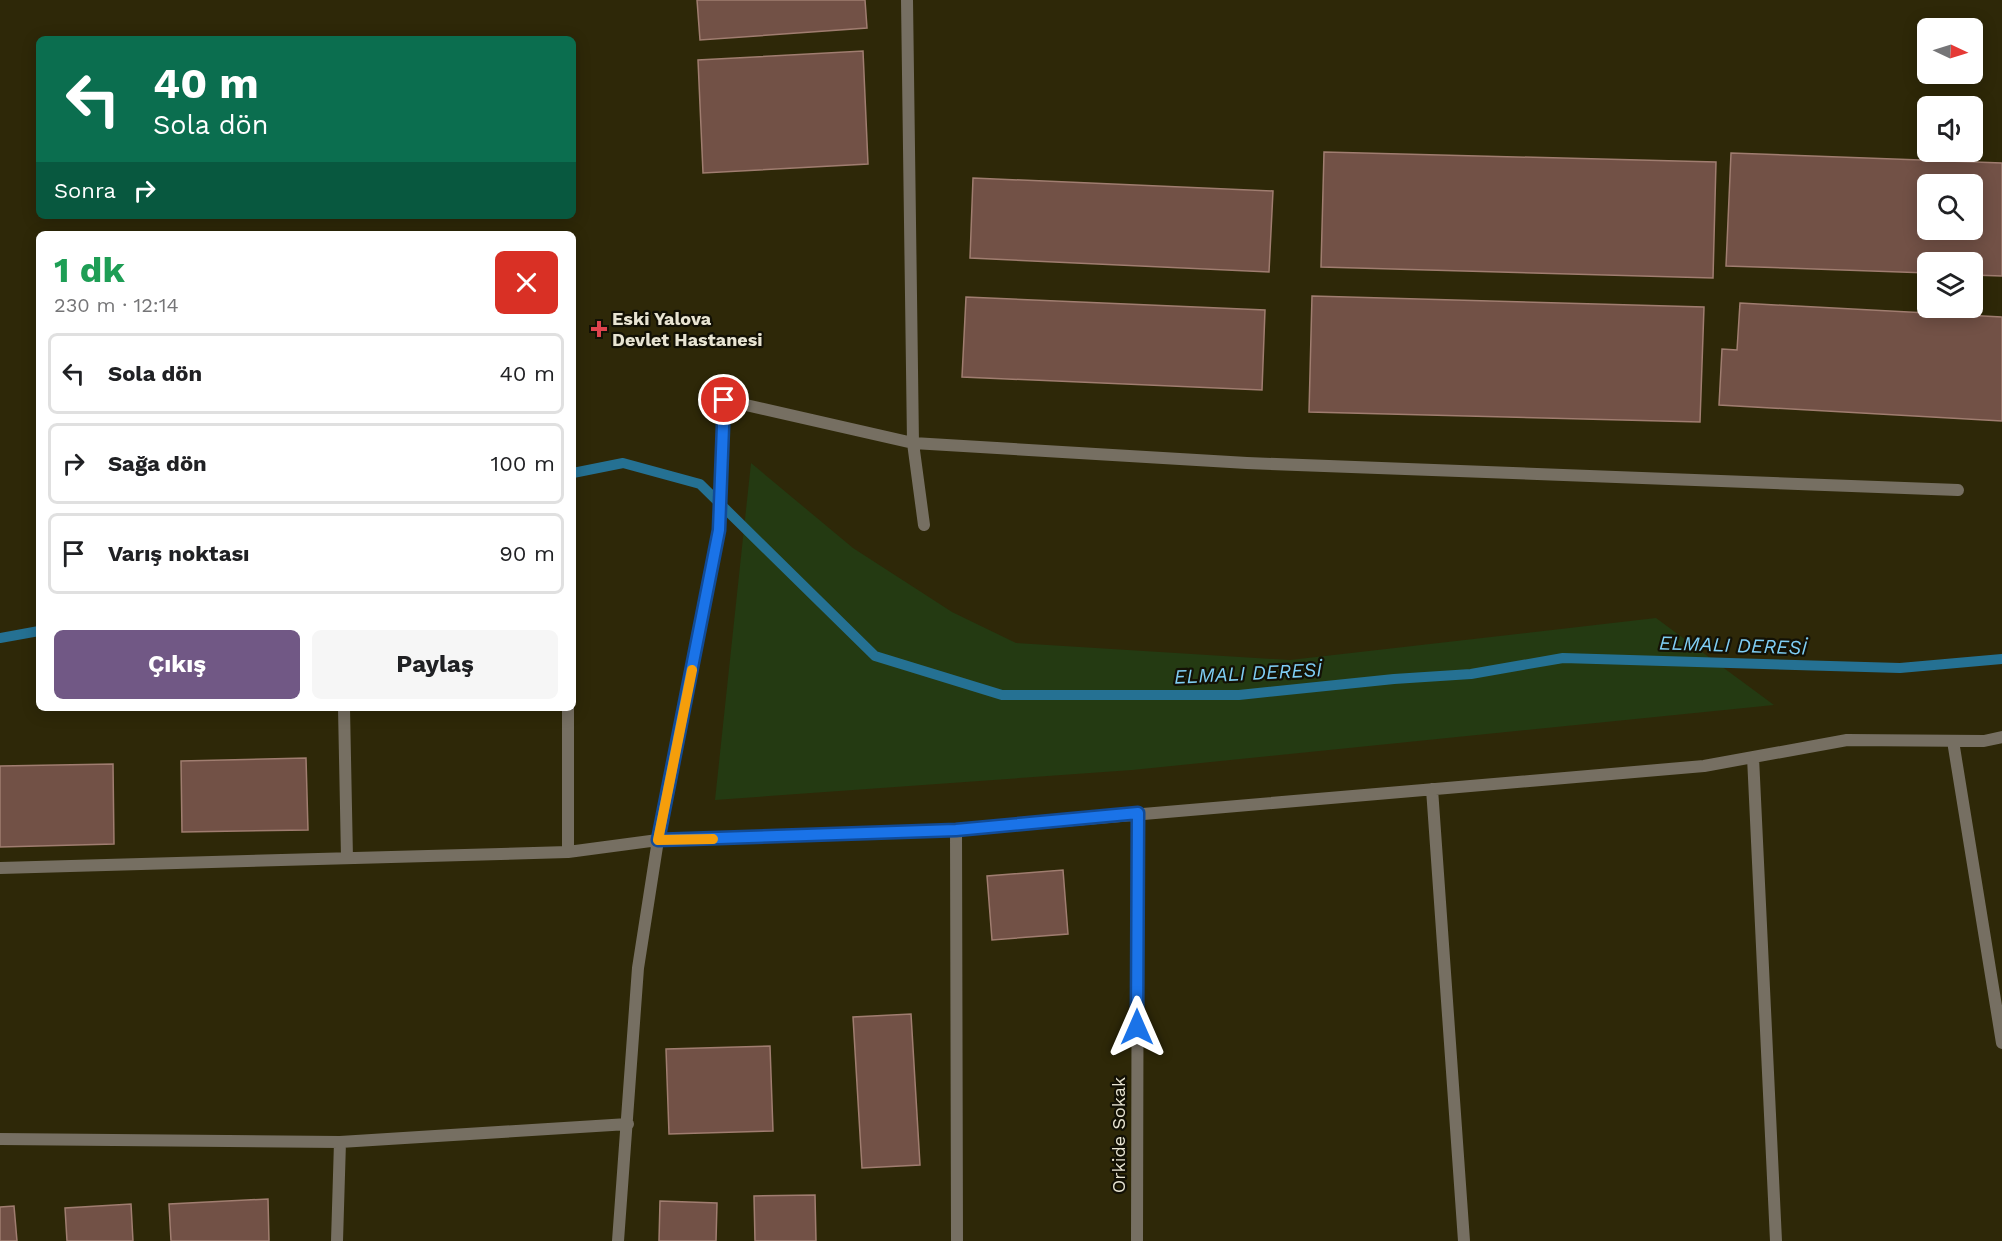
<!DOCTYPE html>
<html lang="tr">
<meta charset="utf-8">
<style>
:root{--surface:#fff;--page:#f6f6f6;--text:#202124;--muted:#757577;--line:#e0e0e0;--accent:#715885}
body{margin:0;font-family:"Work Sans",sans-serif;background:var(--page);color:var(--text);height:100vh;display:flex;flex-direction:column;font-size:22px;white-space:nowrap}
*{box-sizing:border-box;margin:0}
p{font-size:20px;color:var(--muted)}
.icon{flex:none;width:33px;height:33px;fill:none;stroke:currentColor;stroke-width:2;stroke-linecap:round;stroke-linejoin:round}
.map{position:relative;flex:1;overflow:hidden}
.panel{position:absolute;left:36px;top:231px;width:540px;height:480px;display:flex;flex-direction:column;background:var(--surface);border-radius:9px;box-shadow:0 3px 15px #0003}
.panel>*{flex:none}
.guide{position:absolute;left:36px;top:36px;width:540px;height:183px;border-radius:9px;box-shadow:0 3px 15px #0003;background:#0b6e4f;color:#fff;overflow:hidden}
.needle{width:39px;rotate:94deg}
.tools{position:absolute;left:1917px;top:18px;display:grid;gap:12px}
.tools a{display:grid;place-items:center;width:66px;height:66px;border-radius:9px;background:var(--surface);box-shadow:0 3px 15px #0003;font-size:30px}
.pin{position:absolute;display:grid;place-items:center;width:51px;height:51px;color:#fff;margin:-26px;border:3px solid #fff;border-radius:50%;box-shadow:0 2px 6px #0007}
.me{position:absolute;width:66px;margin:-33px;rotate:0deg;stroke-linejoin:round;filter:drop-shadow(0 0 4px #0008)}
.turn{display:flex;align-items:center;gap:21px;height:126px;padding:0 18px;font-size:27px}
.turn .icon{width:78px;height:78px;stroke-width:2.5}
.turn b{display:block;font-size:42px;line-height:51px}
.then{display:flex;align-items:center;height:57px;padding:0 18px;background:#0003;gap:12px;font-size:22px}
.round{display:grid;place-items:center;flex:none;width:63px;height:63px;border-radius:9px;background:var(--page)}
.head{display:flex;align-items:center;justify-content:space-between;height:102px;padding:0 18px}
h1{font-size:36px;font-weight:700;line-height:45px;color:#1e9e55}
.primary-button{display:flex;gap:12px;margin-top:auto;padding:12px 18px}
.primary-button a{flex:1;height:69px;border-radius:9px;background:var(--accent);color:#fff;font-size:24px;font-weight:700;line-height:69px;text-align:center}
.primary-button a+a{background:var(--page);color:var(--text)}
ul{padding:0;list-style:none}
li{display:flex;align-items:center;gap:18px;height:81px;margin:0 12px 9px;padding:0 6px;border:3px solid var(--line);border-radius:9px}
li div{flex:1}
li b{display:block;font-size:22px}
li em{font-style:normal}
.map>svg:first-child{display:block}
.green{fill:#243a12}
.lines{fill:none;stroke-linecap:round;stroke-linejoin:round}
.stream{stroke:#257193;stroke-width:10}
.building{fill:#725146;stroke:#a07d70;stroke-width:1.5;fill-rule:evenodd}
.street{stroke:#766f62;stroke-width:12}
.route-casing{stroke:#114b97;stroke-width:15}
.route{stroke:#1a73e8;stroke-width:10}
.slow{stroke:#f59e0b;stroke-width:10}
.health-dot{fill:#e0444e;stroke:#131105;stroke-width:2}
.labels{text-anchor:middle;stroke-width:4.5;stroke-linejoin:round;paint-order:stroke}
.poi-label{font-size:18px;font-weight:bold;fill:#e8e4d2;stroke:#131105;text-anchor:start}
.street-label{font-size:18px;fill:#e8e4d2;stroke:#131105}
.water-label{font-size:20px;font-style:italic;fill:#7fcef5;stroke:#131105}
</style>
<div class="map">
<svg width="2002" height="1241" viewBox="0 0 2002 1241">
<rect width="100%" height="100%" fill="#2e2808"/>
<!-- green -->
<path class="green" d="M751 463 853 548 952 612 1016 643 1290 660 1656 618 1774 705 1132 770 715 800Z"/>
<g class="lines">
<!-- stream -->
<path class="stream" d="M573 473 623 463 700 484 875 656 1002 695H1239L1394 679 1471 674 1563 658 1900 668 2002 659
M0 638 39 631"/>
</g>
<!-- building -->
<path class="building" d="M697 0H865L867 28 700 40Z
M863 51 868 164 703 173 698 60Z
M1324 152 1716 162 1713 278 1321 267Z
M1731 153 2002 163V276L1972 275V262H1928V273L1726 266ZM1928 184H1972V230H1928Z
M973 178 1273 191 1269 272 970 258Z
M1312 296 1704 307 1700 422 1309 412Z
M966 297 1265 310 1262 390 962 377Z
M1740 303 2002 317V421L1719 405 1722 349 1737 350Z
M306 758 308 830 182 832 181 761Z
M113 764 114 844 0 847V766Z
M1063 870 1068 934 992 940 987 876Z
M911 1014 920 1165 862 1168 853 1017Z
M770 1046 773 1131 669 1134 666 1049Z
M815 1195 816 1241H755L754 1196Z
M268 1199 269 1241H171L169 1204Z
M660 1201 717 1203 716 1241H659Z
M131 1204 133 1241H67L65 1208Z
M14 1206 17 1241H0V1207Z"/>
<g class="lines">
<!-- street -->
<path class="street" d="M907 0 913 443 924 525
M344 708 347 858
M568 708V852
M1953 741 2002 1043
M1753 757 1776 1241
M1432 789 1464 1241
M956 830 957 1241
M0 868 568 852 658 840 956 830 1704 766 1847 740 1984 741 2002 737
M0 1139 340 1142 628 1124
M337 1241 340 1142
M618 1241 638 968 658 840 719 530 724 400 913 443 1247 463 1958 490
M1137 1241 1138 813"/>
</g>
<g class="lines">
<!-- route casing -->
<g class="route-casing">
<path id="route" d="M724 400 719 530 658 840 956 830 1138 813 1137 1027"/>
</g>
<!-- route -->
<use href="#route" class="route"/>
<!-- slow -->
<path class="slow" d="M692 670 658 840 713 839"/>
</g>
<!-- markers -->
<path class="health-dot" d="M596 320h6v6h6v6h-6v6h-6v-6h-6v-6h6z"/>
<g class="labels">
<!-- poi labels -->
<g class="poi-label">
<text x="612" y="325">Eski Yalova<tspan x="612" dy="21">Devlet Hastanesi</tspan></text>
</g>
<!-- street labels -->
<g class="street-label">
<text transform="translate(1119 1135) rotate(-90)" y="6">Orkide Sokak</text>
</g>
<!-- water labels -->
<g class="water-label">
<text transform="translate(1733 645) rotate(2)" y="7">ELMALI DERESİ</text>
<text transform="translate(1248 673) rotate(-3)" y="7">ELMALI DERESİ</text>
</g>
</g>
</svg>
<div class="tools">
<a><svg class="needle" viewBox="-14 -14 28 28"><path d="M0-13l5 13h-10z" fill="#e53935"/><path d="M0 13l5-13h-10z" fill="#757577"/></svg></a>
<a><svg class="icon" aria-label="sound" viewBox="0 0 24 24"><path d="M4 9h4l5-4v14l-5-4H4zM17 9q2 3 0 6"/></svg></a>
<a><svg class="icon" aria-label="search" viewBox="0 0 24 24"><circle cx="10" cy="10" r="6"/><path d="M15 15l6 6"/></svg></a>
<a><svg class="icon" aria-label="layers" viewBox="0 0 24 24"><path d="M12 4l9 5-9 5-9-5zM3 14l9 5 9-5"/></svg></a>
</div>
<div class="pin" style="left:724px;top:400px;background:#d93025"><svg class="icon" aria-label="arrive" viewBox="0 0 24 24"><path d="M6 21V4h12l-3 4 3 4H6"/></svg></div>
<svg class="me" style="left:1137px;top:1027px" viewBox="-20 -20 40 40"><path d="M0-17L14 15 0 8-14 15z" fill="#1a73e8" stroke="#fff" stroke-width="4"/></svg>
<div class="guide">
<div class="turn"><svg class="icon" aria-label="left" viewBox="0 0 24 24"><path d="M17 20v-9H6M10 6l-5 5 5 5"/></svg><div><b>40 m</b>Sola dön</div></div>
<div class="then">Sonra<svg class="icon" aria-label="right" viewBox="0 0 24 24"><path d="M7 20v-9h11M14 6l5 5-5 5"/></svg></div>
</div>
<section class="panel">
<div class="head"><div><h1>1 dk</h1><p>230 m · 12:14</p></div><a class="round" style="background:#d93025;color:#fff"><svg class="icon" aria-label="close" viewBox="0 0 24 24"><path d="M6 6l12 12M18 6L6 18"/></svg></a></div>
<ul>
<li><svg class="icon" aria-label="left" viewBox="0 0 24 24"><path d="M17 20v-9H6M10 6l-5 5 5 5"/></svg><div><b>Sola dön</b></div><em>40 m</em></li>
<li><svg class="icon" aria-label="right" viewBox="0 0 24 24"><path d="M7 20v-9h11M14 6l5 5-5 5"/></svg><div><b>Sağa dön</b></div><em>100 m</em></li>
<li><svg class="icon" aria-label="arrive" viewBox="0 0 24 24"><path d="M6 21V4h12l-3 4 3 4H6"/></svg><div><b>Varış noktası</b></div><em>90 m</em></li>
</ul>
<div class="primary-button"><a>Çıkış</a><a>Paylaş</a></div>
</section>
</div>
